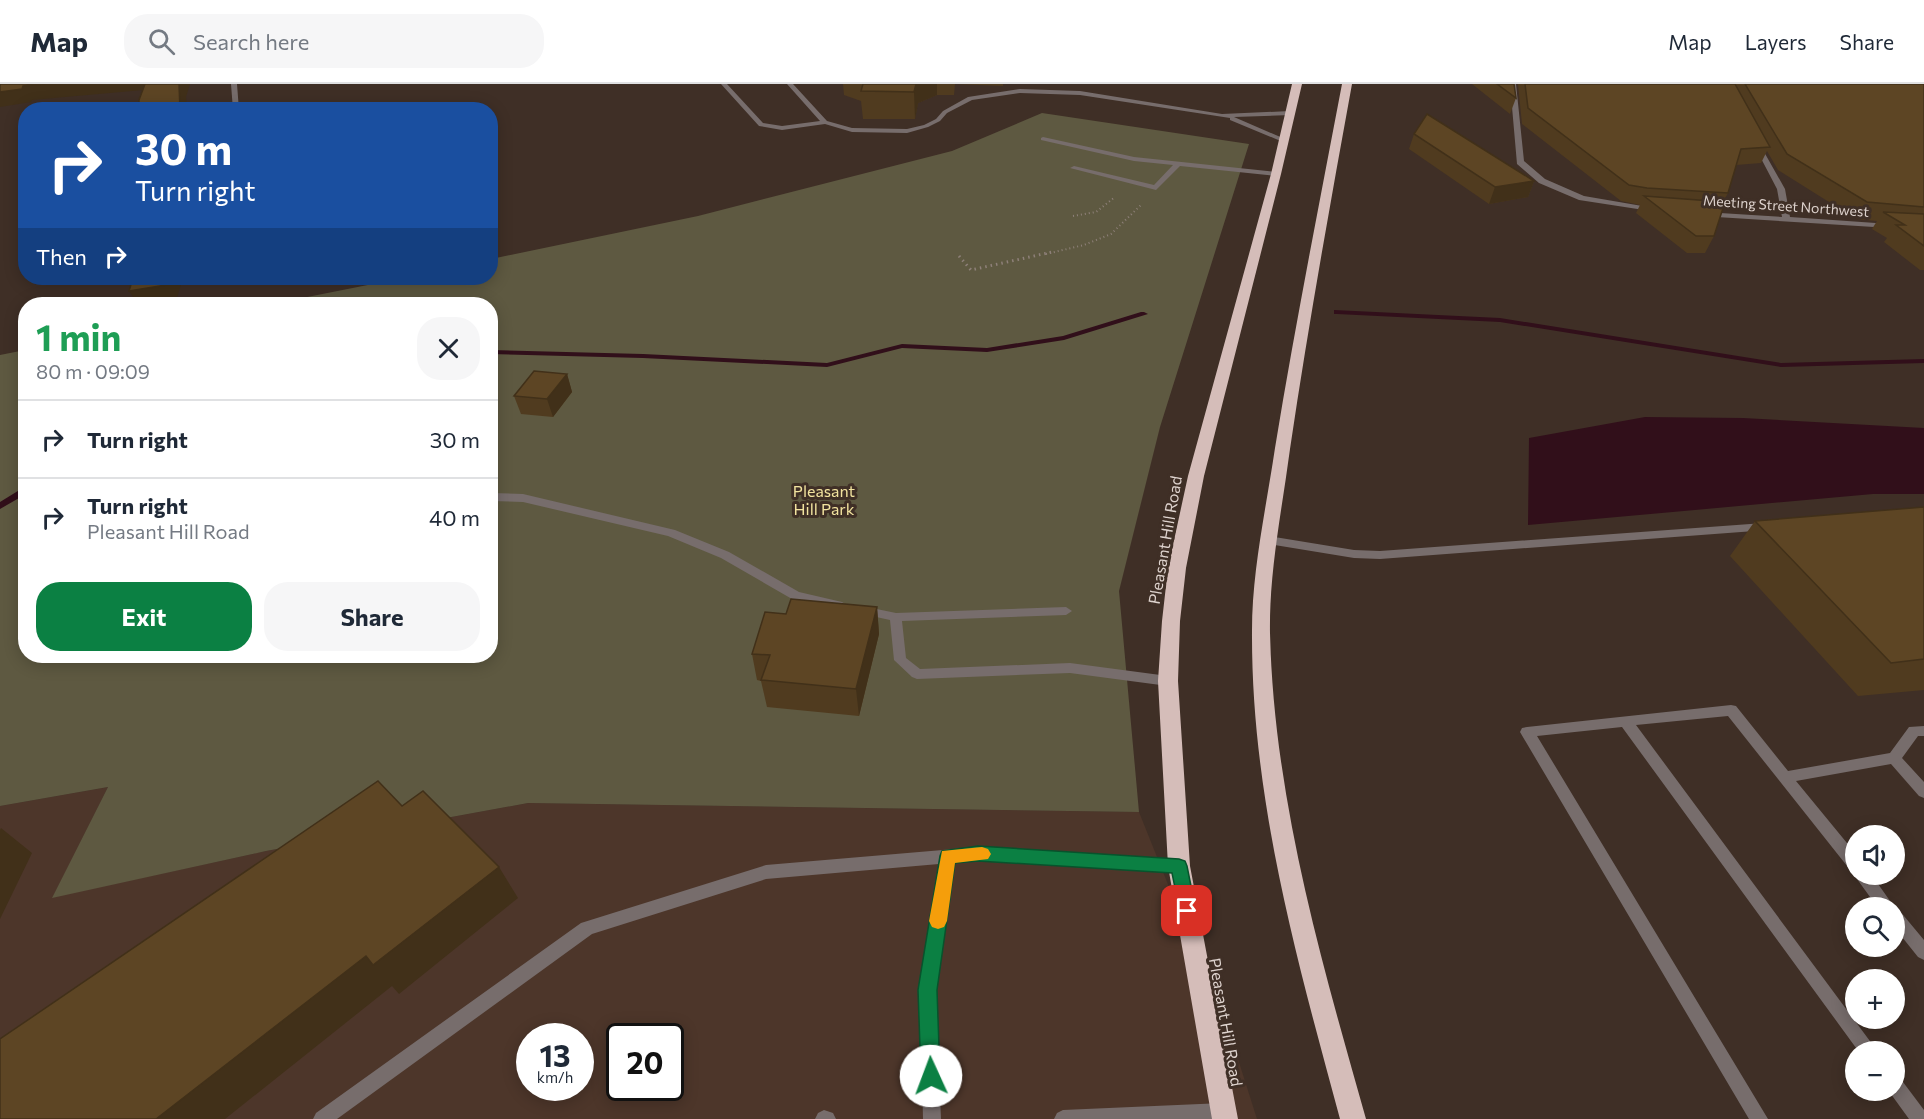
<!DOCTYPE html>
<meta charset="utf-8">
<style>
:root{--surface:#fff;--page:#f6f6f7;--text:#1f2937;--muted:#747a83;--line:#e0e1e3;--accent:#0b8043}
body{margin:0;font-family:Commissioner,sans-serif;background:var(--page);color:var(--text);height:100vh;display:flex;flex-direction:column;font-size:22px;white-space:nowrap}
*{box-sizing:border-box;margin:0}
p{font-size:20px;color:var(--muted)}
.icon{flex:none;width:33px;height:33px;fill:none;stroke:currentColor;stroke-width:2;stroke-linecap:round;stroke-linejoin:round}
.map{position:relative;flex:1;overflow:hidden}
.drawer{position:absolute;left:18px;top:213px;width:480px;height:366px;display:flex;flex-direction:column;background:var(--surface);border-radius:24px;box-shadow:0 3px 15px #0003}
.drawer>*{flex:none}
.banner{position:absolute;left:18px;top:18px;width:480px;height:183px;border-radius:24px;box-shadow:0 3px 15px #0003;background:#1a4fa0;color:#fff;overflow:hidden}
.controls{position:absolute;left:1845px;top:741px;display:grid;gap:12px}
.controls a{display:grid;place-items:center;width:60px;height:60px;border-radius:50%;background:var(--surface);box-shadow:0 3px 15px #0003;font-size:30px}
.speed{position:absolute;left:516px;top:939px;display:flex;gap:12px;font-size:30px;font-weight:700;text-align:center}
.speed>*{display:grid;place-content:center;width:78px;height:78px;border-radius:50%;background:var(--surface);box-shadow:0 3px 15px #0003;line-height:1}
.speed small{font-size:15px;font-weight:400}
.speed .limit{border:3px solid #111;border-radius:9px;background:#fff;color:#111}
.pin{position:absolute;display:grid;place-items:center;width:51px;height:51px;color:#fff;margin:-26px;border-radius:12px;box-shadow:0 3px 9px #0006}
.me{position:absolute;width:66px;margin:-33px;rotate:358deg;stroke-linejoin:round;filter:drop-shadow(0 0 4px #0008)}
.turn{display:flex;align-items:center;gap:21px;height:126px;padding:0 18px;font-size:27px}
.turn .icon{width:78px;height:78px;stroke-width:2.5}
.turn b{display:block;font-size:42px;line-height:51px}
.then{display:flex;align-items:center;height:57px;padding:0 18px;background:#0003;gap:12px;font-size:22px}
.round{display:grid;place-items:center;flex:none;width:63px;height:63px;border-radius:24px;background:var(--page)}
.summary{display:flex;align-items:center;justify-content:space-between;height:102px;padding:0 18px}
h1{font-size:36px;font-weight:700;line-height:45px;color:#1e9e55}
.action{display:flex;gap:12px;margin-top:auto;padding:12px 18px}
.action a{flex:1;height:69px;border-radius:24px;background:var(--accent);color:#fff;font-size:24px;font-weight:700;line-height:69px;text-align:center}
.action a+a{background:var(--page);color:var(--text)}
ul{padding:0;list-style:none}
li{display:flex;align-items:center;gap:18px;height:78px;padding:0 18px;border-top:2px solid var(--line)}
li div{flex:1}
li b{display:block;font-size:22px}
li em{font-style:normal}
header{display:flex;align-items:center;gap:36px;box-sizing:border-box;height:84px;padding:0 30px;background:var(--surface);border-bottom:2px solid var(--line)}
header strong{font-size:28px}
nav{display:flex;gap:33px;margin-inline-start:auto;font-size:21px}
.search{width:420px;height:54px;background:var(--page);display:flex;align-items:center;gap:15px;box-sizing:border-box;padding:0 21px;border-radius:24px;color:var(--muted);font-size:22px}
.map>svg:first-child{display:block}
.built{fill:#4d362a;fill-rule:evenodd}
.green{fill:#5e5941}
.water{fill:#310f1a}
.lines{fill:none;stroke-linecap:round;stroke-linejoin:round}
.stream{fill:#310f1a;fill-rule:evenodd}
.path-far1{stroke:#8e8079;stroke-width:2;stroke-dasharray:1 3;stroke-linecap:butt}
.path{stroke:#8e8079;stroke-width:3;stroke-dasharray:1.5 4;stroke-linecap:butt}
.lane{fill:#776d6c;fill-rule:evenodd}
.street{fill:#776d6c;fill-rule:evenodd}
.highway{fill:#d5bdb9;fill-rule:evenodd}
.wall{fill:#503b1f}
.shaded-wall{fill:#413019}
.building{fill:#5d4524;stroke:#413019;stroke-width:1.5}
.route{fill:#0b8043;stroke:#07532c;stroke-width:1.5}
.slow{fill:#f59e0b}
.labels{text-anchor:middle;stroke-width:6;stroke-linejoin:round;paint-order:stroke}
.far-street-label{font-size:14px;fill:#ded3ce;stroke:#3f2f26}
.park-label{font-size:16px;fill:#f2e39f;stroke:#3f2f26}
.street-label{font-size:16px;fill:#ded3ce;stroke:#3f2f26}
</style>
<header>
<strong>Map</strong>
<div class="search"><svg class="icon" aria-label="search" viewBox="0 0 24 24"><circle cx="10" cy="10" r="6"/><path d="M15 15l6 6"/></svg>Search here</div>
<nav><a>Map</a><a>Layers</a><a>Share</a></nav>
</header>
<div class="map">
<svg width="1924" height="1035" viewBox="0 0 1924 1035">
<rect width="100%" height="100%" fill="#3f2f26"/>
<!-- built -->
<path class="built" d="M108 703 53 813 266 767 528 719 1139 728 1238 975 1257 1035H0V722ZM530 952H580V1004H530ZM620 952H670V1004H620Z"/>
<!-- green -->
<path class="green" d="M1042 29 1249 60 1160 343 1119 507 1139 728 528 719 266 767 52 814 108 703 0 722V271L25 266 26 572H490V220H272L403 194H490L491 175 698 132 952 67Z"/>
<!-- water -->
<path class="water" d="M1645 333 1743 334 1924 344V410H1873L1528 441 1529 354Z"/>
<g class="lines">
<!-- stream -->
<path class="stream" d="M1334 226 1500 234 1781 279 1924 275V279L1781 283 1500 238 1337 230H1334Z
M1141 228H1144L1148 230 1064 256 987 268 902 264 827 283 643 274 490 270V266L643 270 827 279 902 260 987 264 1063 252Z
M26 402V410L0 425V418Z"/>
<!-- path-far1 -->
<path class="path-far1" d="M1073 132 1096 128 1115 113
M1046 170 1084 161 1111 150 1142 120"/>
<!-- path -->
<path class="path" d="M959 172 971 186 1052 168"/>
<!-- lane -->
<path class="lane" d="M721 0H727L763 39 782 42 820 37 787 0H793L827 37 852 44 907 45 924 41 936 35 943 27 968 13 1020 5 1080 7 1222 30 1290 27 1293 29 1290 31 1234 33 1285 55 1286 56 1283 58 1230 36V34L1080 11 1020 9 972 16 947 29 940 37 928 43 907 49 852 48 825 40 782 46 759 42Z
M1043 53 1134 73 1276 88 1280 90 1276 92 1180 82 1156 106 1070 84 1074 82 1154 101 1173 81 1134 77 1041 56V54Z
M490 409 523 410 675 446 729 468 799 508 842 518 848 522 842 526 792 515 721 474 668 452 523 418 490 417Z
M1764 439 1768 440 1770 443 1768 446 1380 475 1354 474 1269 460 1263 456 1269 452 1354 466 1380 467Z
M862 522 896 529 1066 523 1072 527 1066 531 902 537 906 574 920 585 1070 579 1168 592 1173 593 1174 597 1173 601 1168 602 1070 589 917 595 912 593 894 576 890 536 858 529 856 526Z
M1731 621 1736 622 1788 687 1890 669 1909 643 1924 642V652H1918L1902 674 1924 698V714L1919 712 1891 680 1796 697 1856 770V790H1871L1895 824 1899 826 1924 856V876L1918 873 1894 843V824H1878L1857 795 1855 790V788L1851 787 1728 632 1636 641 1878 968H1859L1622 643 1537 652 1768 1035H1749L1520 648 1522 644 1527 643Z
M978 763 1179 775 1184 777 1186 782 1184 787 1179 789 978 777 954 779 936 906 941 1035H923L920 906 939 780 766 795 592 850 337 1035H313L316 1029 581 839 766 781Z
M1894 992 1900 994 1924 1026V1035H1909L1888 1006H1894Z
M1223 1019 1229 1022 1232 1028 1227 1035H1054L1057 1029 1063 1026Z
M824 1026 833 1029 836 1035H815L818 1029Z"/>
<!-- street -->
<path class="street" d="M231 0H237L239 26H233Z
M1510 0H1516L1524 77 1545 95 1584 112 1654 124 1658 126 1657 128 1579 116 1539 99 1517 80Z
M1756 57 1759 59 1785 105 1790 133 1890 140 1894 142 1890 144 1701 132V128H1704L1782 133 1777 105 1753 59Z"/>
<!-- highway -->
<path class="highway" d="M1292 0H1302L1281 90 1204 392 1186 484 1180 537 1178 597 1190 782 1238 1035H1212L1168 782 1158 597 1162 537 1168 484 1188 392 1271 90Z
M1342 0H1352C1330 121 1308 243 1290 365 1282 426 1269 487 1270 549 1274 715 1321 876 1366 1035H1340C1297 876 1251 714 1252 547 1252 486 1266 425 1275 364 1295 242 1319 121 1342 0Z"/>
</g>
<!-- wall -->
<path class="wall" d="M843 0H1003V2L955 0 954 11H937L918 19 915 35H863L861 17 844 11Z
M1472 0H1514L1516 14 1510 30Z
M1518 0H1924V186H1920L1884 158 1887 154 1872 145 1877 137 1856 135 1778 86 1767 67 1761 79 1736 81 1728 109 1723 118 1714 152 1705 169H1687L1636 129 1640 121 1621 117 1522 40Z
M1414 50 1534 97 1528 113 1489 120 1409 65Z
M567 290 572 308 553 333 521 330 514 312Z
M1924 423V606L1858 612 1730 472 1755 437Z
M877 523 879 550 859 632 767 623 761 597 757 596 752 570 786 530Z"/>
<!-- shaded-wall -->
<path class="shaded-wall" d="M44 0H150L143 6 32 16 31 18 0 23V8L23 2Z
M179 0H190L186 13 187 26H180Z
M916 0H937V11L918 19 915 35 914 8Z
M1534 97 1528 113 1489 120 1495 103Z
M169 194H183L176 217 152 220H138L129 207Z
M567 290 572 308 553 333 547 315Z
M877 523 879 550 859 632 856 605Z
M1 744 32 769 0 835V746Z
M499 783 518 814 399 910 392 902 225 1035H156L366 872Z"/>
<!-- building -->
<path class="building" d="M0 0H44L23 2 22 5 0 8Z
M145 0H179L180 26H139V16Z
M863 0H916L914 8 861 7Z
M1497 0H1514L1516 14Z
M1525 0H1735L1770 63 1741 65 1728 109 1647 104 1629 101 1528 24Z
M1745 0H1924V123L1867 118 1787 70Z
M1427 30 1534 97 1495 103 1414 50Z
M1644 112 1725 118 1714 152H1696Z
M1883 128 1924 130V162L1896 141H1905Z
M133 194H169L166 201 129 207Z
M534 287 567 290 547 315 514 312Z
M1924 423V575L1891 579 1755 437Z
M791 515 877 523 856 605 761 596 770 571 752 570 765 528 786 530Z
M378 697 402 722 423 707 499 783 373 881 366 872 156 1035H0V955Z"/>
<!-- route -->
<path class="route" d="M978 762 1179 775 1185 777 1187 782 1196 827 1193 833 1187 835 1181 833 1172 789 978 777 955 779 937 906 940 992 938 999 931 1002 924 999 921 992 918 906 940 772 942 767Z"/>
<!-- slow -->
<path class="slow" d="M982 763 988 765 991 770 988 775 955 779 947 837 944 843 938 845 932 843 929 837 942 767Z"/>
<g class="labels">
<!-- far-street labels -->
<g class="far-street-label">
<text transform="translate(1786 122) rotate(4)" y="5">Meeting Street Northwest</text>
</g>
<!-- park labels -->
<g class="park-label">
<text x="824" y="413">Pleasant<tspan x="824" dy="18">Hill Park</tspan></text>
</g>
<!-- street labels -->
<g class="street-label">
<text transform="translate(1165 456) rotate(-80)" y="6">Pleasant Hill Road</text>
<text transform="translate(1226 938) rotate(80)" y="6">Pleasant Hill Road</text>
</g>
</g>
</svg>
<div class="controls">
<a><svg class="icon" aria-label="sound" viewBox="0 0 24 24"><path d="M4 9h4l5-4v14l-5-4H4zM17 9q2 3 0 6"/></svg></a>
<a><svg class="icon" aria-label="search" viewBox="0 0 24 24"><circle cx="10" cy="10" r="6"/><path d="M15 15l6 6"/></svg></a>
<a>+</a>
<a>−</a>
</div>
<div class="speed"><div>13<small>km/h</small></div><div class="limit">20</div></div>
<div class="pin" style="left:1187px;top:827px;background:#d93025"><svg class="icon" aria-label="arrive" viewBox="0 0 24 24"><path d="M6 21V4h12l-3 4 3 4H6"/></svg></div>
<svg class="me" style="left:931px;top:992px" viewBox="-20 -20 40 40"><circle r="19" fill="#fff"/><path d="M0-13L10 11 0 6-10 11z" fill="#0b8043"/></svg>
<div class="banner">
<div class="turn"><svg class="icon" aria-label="right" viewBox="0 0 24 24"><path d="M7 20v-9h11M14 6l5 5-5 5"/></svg><div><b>30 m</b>Turn right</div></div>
<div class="then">Then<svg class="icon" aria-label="right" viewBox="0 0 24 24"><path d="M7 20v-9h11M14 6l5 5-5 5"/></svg></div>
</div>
<section class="drawer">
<div class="summary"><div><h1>1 min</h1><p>80 m · 09:09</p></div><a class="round"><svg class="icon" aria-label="close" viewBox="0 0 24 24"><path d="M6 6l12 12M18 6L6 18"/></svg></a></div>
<ul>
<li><svg class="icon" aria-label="right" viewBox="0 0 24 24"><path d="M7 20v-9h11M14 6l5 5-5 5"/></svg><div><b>Turn right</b></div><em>30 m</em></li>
<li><svg class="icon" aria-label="right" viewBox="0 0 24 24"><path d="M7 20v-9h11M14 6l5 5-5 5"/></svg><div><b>Turn right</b><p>Pleasant Hill Road</p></div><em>40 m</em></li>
</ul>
<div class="action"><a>Exit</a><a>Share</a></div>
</section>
</div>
